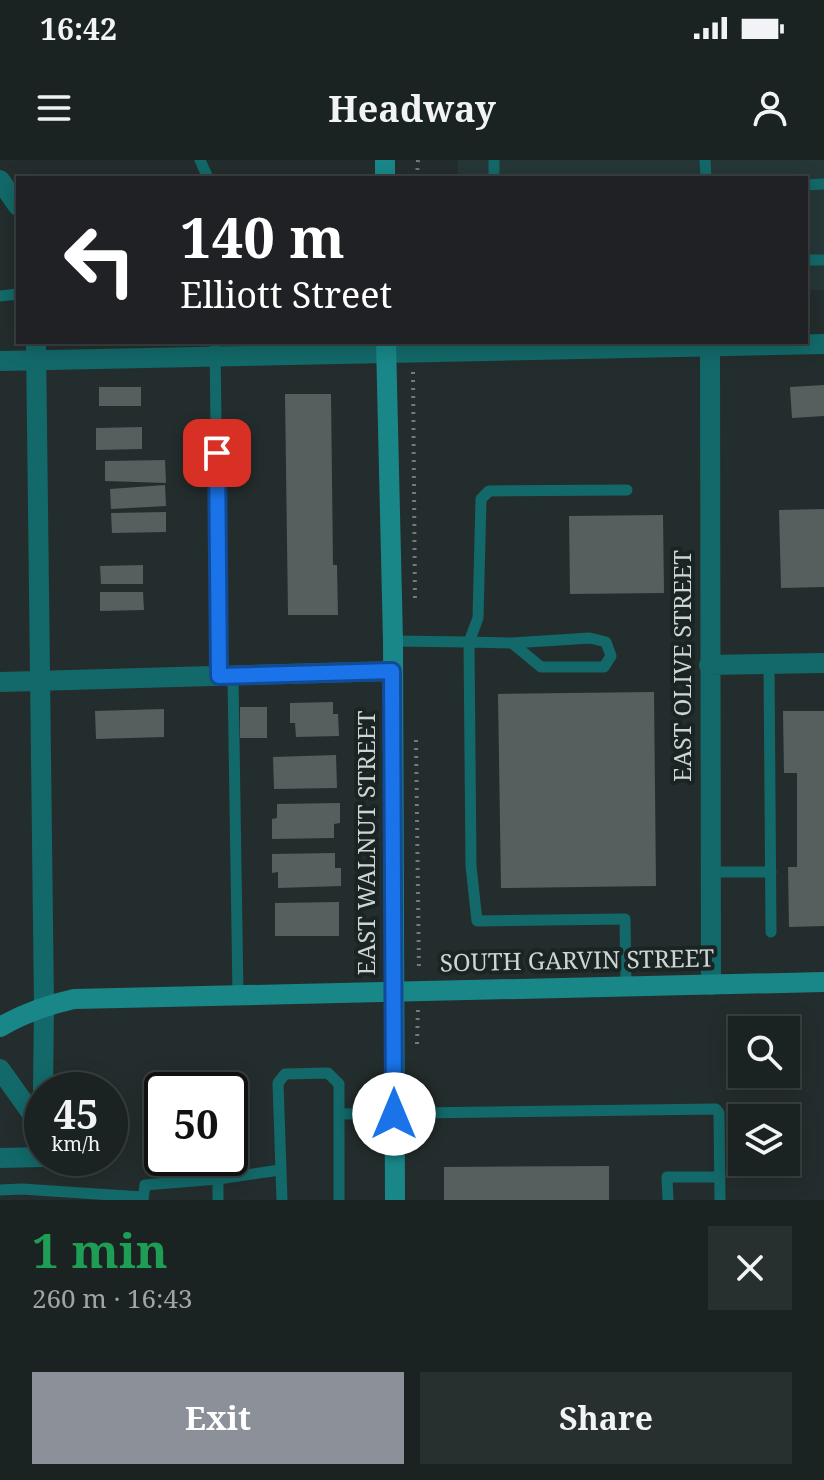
<!DOCTYPE html>
<meta charset="utf-8">
<style>
:root{--surface:#1b2222;--page:#282f2f;--text:#f1f3f6;--muted:#a0a4a5;--line:#393f40;--accent:#8c9099}
body{margin:0;font-family:"Noto Serif",serif;background:var(--page);color:var(--text);height:100vh;display:flex;flex-direction:column;font-size:30px;white-space:nowrap}
*{box-sizing:border-box;margin:0}
p{font-size:26px;color:var(--muted)}
.icon{flex:none;width:44px;height:44px;fill:none;stroke:currentColor;stroke-width:2;stroke-linecap:round;stroke-linejoin:round}
.map{position:relative;height:1040px;overflow:hidden}
.drawer{display:flex;flex-direction:column;background:var(--surface);flex:1}
.drawer>*{flex:none}
.guide{position:absolute;left:16px;top:16px;width:792px;height:168px;border-radius:0px;box-shadow:0 4px 20px #0003,0 0 0 2px var(--line);background:#202124;color:#fff;overflow:hidden}
.controls{position:absolute;left:728px;top:856px;display:grid;gap:16px}
.controls a{display:grid;place-items:center;width:72px;height:72px;border-radius:0px;background:var(--surface);box-shadow:0 4px 20px #0003,0 0 0 2px var(--line);font-size:40px}
.speed{position:absolute;left:24px;top:912px;display:flex;gap:16px;font-size:40px;font-weight:700;text-align:center}
.speed>*{display:grid;place-content:center;width:104px;height:104px;border-radius:50%;background:var(--surface);box-shadow:0 4px 20px #0003,0 0 0 2px var(--line);line-height:1}
.speed small{font-size:20px;font-weight:400}
.speed .limit{border:4px solid #111;border-radius:12px;background:#fff;color:#111}
.pin{position:absolute;display:grid;place-items:center;width:68px;height:68px;color:#fff;margin:-34px;border-radius:16px;box-shadow:0 4px 12px #0006}
.me{position:absolute;width:88px;margin:-44px;rotate:0deg;stroke-linejoin:round;filter:drop-shadow(0 0 6px #0008)}
.turn{display:flex;align-items:center;gap:28px;height:168px;padding:0 32px;font-size:36px}
.turn .icon{width:104px;height:104px;stroke-width:2.5}
.turn b{display:block;font-size:56px;line-height:68px}
.round{display:grid;place-items:center;flex:none;width:84px;height:84px;border-radius:0px;background:var(--page)}
.head{display:flex;align-items:center;justify-content:space-between;height:136px;padding:0 32px}
h1{font-size:48px;font-weight:700;line-height:60px;color:#1e9e55}
.primary-button{display:flex;gap:16px;margin-top:auto;padding:16px 32px}
.primary-button a{flex:1;height:92px;border-radius:0px;background:var(--accent);color:#fff;font-size:32px;font-weight:700;line-height:92px;text-align:center}
.primary-button a+a{background:var(--page);color:var(--text)}
.status{display:flex;justify-content:space-between;align-items:center;height:56px;padding:0 40px;background:var(--surface);direction:ltr}
.status svg{height:22px;fill:currentColor}
header{display:flex;justify-content:space-between;align-items:center;height:104px;padding:0 32px;background:var(--surface);font-size:36px;font-weight:700}
.map>svg:first-child{display:block}
.built{fill:#263737}
.building{fill:#545f5e}
.lines{fill:none;stroke-linecap:round;stroke-linejoin:round}
.path{stroke:#747b7b;stroke-width:4;stroke-dasharray:2 6;stroke-linecap:butt}
.service{stroke:#136969;stroke-width:11}
.minor{stroke:#136969;stroke-width:20}
.tertiary{stroke:#136969;stroke-width:20}
.secondary{stroke:#198788;stroke-width:20}
.route-casing{stroke:#114b97;stroke-width:20}
.route{stroke:#1a73e8;stroke-width:14}
.labels{text-anchor:middle;stroke-width:8;stroke-linejoin:round;paint-order:stroke}
.street-label{font-size:24px;fill:#ced4d4;stroke:#1a2423}
</style>
<div class="status"><b>16:42</b><svg viewBox="0 0 49 12"><path d="M0 12V9h3v3zM5 12V6h3v6zM10 12V3h3v9zM15 12V0h3v12zM26 1h20v11H26zM47 4h2v5h-2z"/></svg></div>
<header><svg class="icon" aria-label="menu" viewBox="0 0 24 24"><path d="M4 6h16M4 12h16M4 18h16"/></svg>Headway<svg class="icon" aria-label="person" viewBox="0 0 24 24"><circle cx="12" cy="8" r="4"/><path d="M4 21q1-7 8-7t8 7"/></svg></header>
<div class="map">
<svg width="824" height="1040" viewBox="0 0 824 1040">
<rect width="100%" height="100%" fill="#242d2d"/>
<!-- built -->
<path class="built" d="M458 0H824V130H806V18H458Z"/>
<!-- building -->
<path class="building" d="M824 225V256L792 258 790 227Z
M99 227H141V246H99Z
M285 234H331L333 405H337L338 455H288Z
M142 267V289L96 290V268Z
M165 300 166 323 105 321V301Z
M165 325 166 346 111 349 110 329Z
M824 349V427L781 428 779 350Z
M166 352V372L112 373 111 353Z
M663 355 664 433 570 434 569 356Z
M143 405V424H101L100 406Z
M100 432H143L144 450 100 451Z
M654 532 656 726 501 728 498 534Z
M333 542V554H338L339 576 296 577 295 563H290V543Z
M240 547H267V578H240Z
M164 549V577L96 579 95 551Z
M783 551H824V766L789 767 788 707H797V613H784Z
M336 595 337 628 274 629 273 597Z
M340 643V663L334 664V678L272 679V659L277 658V644Z
M335 693V708H341V726L278 728V712L272 713V694Z
M339 742V776H275V743Z
M609 1006V1040H444V1007Z"/>
<g class="lines">
<!-- path -->
<path class="path" d="M417 18 418 0
M413 212 415 444
M416 580 419 812
M417 884 418 848"/>
<!-- service -->
<path class="service" d="M200 0 208 18
M494 0V18
M705 0 706 18
M806 25 824 24
M806 100H824
M0 136 18 134
M215 182 219 516
M393 481 469 482 471 706 477 761 625 759 626 826
M512 483 541 507H604L611 496 606 482 590 478 512 483 469 482 478 458 481 339 489 331 627 330
M769 504 771 772
M233 516 238 835
M710 712H771
M340 954 716 949 719 953 720 1040
M0 1030 22 1029 142 1037
M143 1040 145 1025 218 1019
M218 1040V1019L280 1010
M282 1040 278 923 285 914 328 913 339 924V1040
M668 1040 667 1017H720"/>
<!-- minor -->
<path class="minor" d="M0 20 18 46
M36 182 44 846 43 930
M710 187 711 825
M709 505 824 503
M0 522 392 511
M0 909 42 968
M0 998 42 997V967"/>
<!-- tertiary -->
<path class="tertiary" d="M0 201 824 184"/>
<!-- secondary -->
<path class="secondary" d="M385 0V18
M386 182 393 481 395 1040
M0 867C24 853 47 845 74 839L824 822"/>
</g>
<g class="lines">
<!-- route casing -->
<g class="route-casing">
<path id="route" d="M217 293 219 516 392 511 394 954"/>
</g>
<!-- route -->
<use href="#route" class="route"/>
</g>
<g class="labels">
<!-- street labels -->
<g class="street-label">
<text transform="translate(683 506) rotate(-90)" y="8">EAST OLIVE STREET</text>
<text transform="translate(367 683) rotate(-90)" y="8">EAST WALNUT STREET</text>
<text transform="translate(577 801) rotate(-1)" y="8">SOUTH GARVIN STREET</text>
</g>
</g>
</svg>
<div class="controls">
<a><svg class="icon" aria-label="search" viewBox="0 0 24 24"><circle cx="10" cy="10" r="6"/><path d="M15 15l6 6"/></svg></a>
<a><svg class="icon" aria-label="layers" viewBox="0 0 24 24"><path d="M12 4l9 5-9 5-9-5zM3 14l9 5 9-5"/></svg></a>
</div>
<div class="speed"><div>45<small>km/h</small></div><div class="limit">50</div></div>
<div class="pin" style="left:217px;top:293px;background:#d93025"><svg class="icon" aria-label="arrive" viewBox="0 0 24 24"><path d="M6 21V4h12l-3 4 3 4H6"/></svg></div>
<svg class="me" style="left:394px;top:954px" viewBox="-20 -20 40 40"><circle r="19" fill="#fff"/><path d="M0-13L10 11 0 6-10 11z" fill="#1a73e8"/></svg>
<div class="guide">
<div class="turn"><svg class="icon" aria-label="left" viewBox="0 0 24 24"><path d="M17 20v-9H6M10 6l-5 5 5 5"/></svg><div><b>140 m</b>Elliott Street</div></div>
</div>
</div>
<section class="drawer">
<div class="head"><div><h1>1 min</h1><p>260 m · 16:43</p></div><a class="round"><svg class="icon" aria-label="close" viewBox="0 0 24 24"><path d="M6 6l12 12M18 6L6 18"/></svg></a></div>
<div class="primary-button"><a>Exit</a><a>Share</a></div>
</section>
